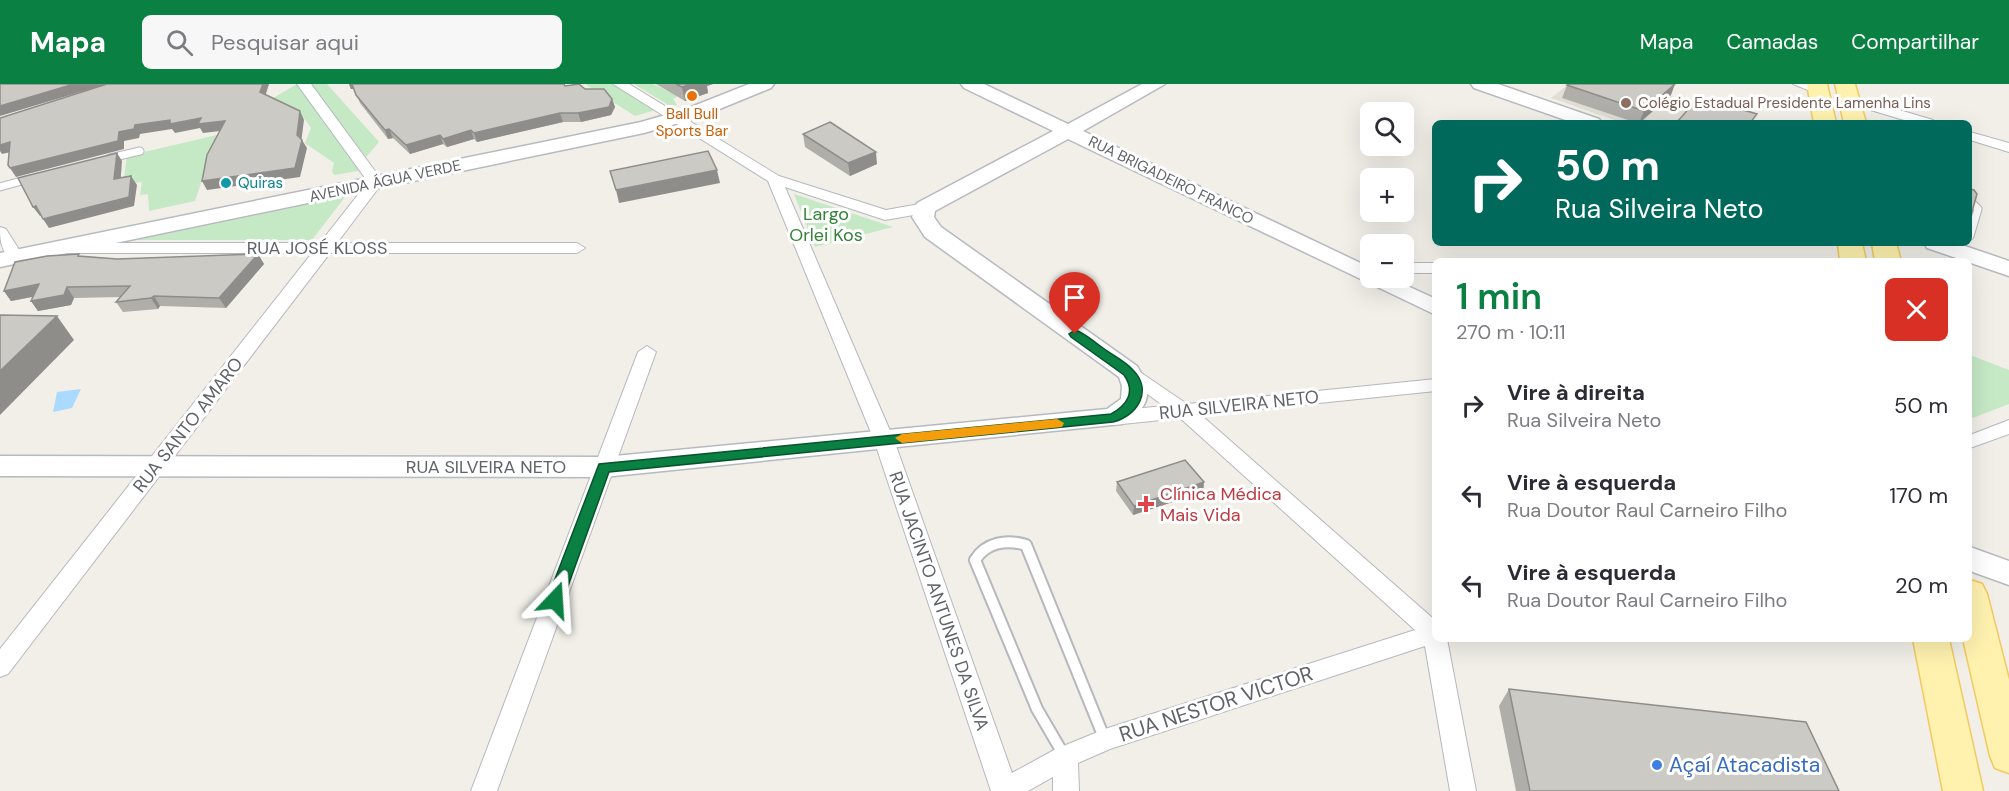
<!DOCTYPE html>
<html lang="pt">
<meta charset="utf-8">
<style>
:root{--surface:#fff;--page:#f7f7f7;--text:#2b2b33;--muted:#7c7c81;--accent:#0b8043}
body{margin:0;font-family:"DM Sans",sans-serif;background:var(--page);color:var(--text);height:100vh;display:flex;flex-direction:column;font-size:22px;white-space:nowrap}
*{box-sizing:border-box;margin:0}
p{font-size:20px;color:var(--muted)}
.icon{flex:none;width:33px;height:33px;fill:none;stroke:currentColor;stroke-width:2;stroke-linecap:round;stroke-linejoin:round}
.map{position:relative;flex:1;overflow:hidden}
.panel{position:absolute;left:1432px;top:174px;width:540px;height:384px;display:flex;flex-direction:column;background:var(--surface);border-radius:9px;box-shadow:0 6px 24px #0002}
.panel>*{flex:none}
.banner{position:absolute;left:1432px;top:36px;width:540px;height:126px;border-radius:9px;box-shadow:0 6px 24px #0002;background:#00695c;color:#fff;overflow:hidden}
.fabs{position:absolute;left:1360px;top:18px;display:grid;gap:12px}
.fabs a{display:grid;place-items:center;width:54px;height:54px;border-radius:9px;background:var(--surface);box-shadow:0 6px 24px #0002;font-size:30px}
.pin{position:absolute;display:grid;place-items:center;width:51px;height:51px;color:#fff;margin:-62px -26px;border-radius:50% 50% 50% 0;rotate:-45deg;box-shadow:0 0 6px #0007}
.pin .icon{rotate:45deg}
.me{position:absolute;width:66px;margin:-33px;rotate:20deg;stroke-linejoin:round;filter:drop-shadow(0 0 4px #0008)}
.turn{display:flex;align-items:center;gap:21px;height:126px;padding:0 24px;font-size:27px}
.turn .icon{width:78px;height:78px;stroke-width:2.5}
.turn b{display:block;font-size:42px;line-height:51px}
.round{display:grid;place-items:center;flex:none;width:63px;height:63px;border-radius:9px;background:var(--page)}
.headline{display:flex;align-items:center;justify-content:space-between;height:102px;padding:0 24px}
h1{font-size:36px;font-weight:600;line-height:45px;color:var(--accent)}
ul{padding:0;list-style:none}
li{display:flex;align-items:center;gap:18px;height:90px;padding:0 24px}
li div{flex:1}
li b{display:block;font-size:22px}
li em{font-style:normal}
header{display:flex;align-items:center;gap:36px;box-sizing:border-box;height:84px;padding:0 30px;background:var(--accent);color:#fff}
header strong{font-size:28px}
nav{display:flex;gap:33px;margin-inline-start:auto;font-size:21px}
.search{width:420px;height:54px;background:var(--page);display:flex;align-items:center;gap:15px;box-sizing:border-box;padding:0 21px;border-radius:9px;color:var(--muted);font-size:22px}
.map>svg:first-child{display:block}
.education{fill:#e1ded6}
.green{fill:#c5e8c5}
.water{fill:#aadaff}
.lines{fill:none;stroke-linecap:round;stroke-linejoin:round}
.service-far1-casing{stroke:#b5b8bc;stroke-width:9}
.service-casing{stroke:#b5b8bc;stroke-width:14}
.minor-casing{stroke:#b5b8bc;stroke-width:2}
.secondary-casing{stroke:#b6babf;stroke-width:3}
.primary-casing{stroke:#f2c960;stroke-width:3}
.service-far1{stroke:#fff;stroke-width:7}
.service{stroke:#fff;stroke-width:10}
.minor{fill:#fff;fill-rule:evenodd}
.secondary{fill:#fff;fill-rule:evenodd}
.primary{fill:#fff2af;fill-rule:evenodd}
.wall{fill:#afaea9}
.shaded-wall{fill:#8f8d8a}
.building{fill:#cccac5;stroke:#8f8d8a;stroke-width:1.5}
.route{fill:#0b8043;stroke:#07532c;stroke-width:1.5}
.slow{fill:#f59e0b}
.food-dot{fill:#e8710a;stroke:#fff;stroke-width:2}
.education-dot{fill:#8d6e63;stroke:#fff;stroke-width:2}
.culture-dot{fill:#0f9aa8;stroke:#fff;stroke-width:2}
.health-dot{fill:#e0444e;stroke:#fff;stroke-width:2}
.shop-dot{fill:#3f7fe0;stroke:#fff;stroke-width:2}
.labels{text-anchor:middle;stroke-width:6;stroke-linejoin:round;paint-order:stroke}
.far-education-label{font-size:15px;fill:#785e54;stroke:#fff;text-anchor:start}
.far-food-label{font-size:15px;fill:#c56008;stroke:#fff}
.far-street-label{font-size:15px;fill:#5f6368;stroke:#fff}
.far-culture-label{font-size:15px;fill:#0d838f;stroke:#fff;text-anchor:start}
.park-label{font-size:18px;fill:#348238;stroke:#fff}
.street-label{font-size:18px;fill:#5f6368;stroke:#fff}
.health-label{font-size:18px;fill:#be3a42;stroke:#fff;text-anchor:start}
.near-street-label{font-size:21px;fill:#5f6368;stroke:#fff}
.near-shop-label{font-size:21px;fill:#366cbe;stroke:#fff;text-anchor:start}
</style>
<header>
<strong>Mapa</strong>
<div class="search"><svg class="icon" aria-label="search" viewBox="0 0 24 24"><circle cx="10" cy="10" r="6"/><path d="M15 15l6 6"/></svg>Pesquisar aqui</div>
<nav><a>Mapa</a><a>Camadas</a><a>Compartilhar</a></nav>
</header>
<div class="map">
<svg width="2009" height="707" viewBox="0 0 2009 707">
<rect width="100%" height="100%" fill="#f1efe8"/>
<!-- education -->
<path class="education" d="M1569 0H1636L1750 39H1623L1551 14Z"/>
<!-- green -->
<path class="green" d="M297 0 363 86 334 91 332 87 334 79 305 59 311 44C301 26 287 24 268 17Z
M311 0H327L379 58 366 73Z
M585 0H626L666 23 635 32Z
M634 0H653L678 12 673 15 677 21 670 22Z
M217 51 195 117 149 127 148 110 140 111 142 98 123 100 127 72Z
M794 110 893 143 815 163Z
M345 113 312 156H137L344 113Z
M1970 271 2009 286V320L1970 335Z"/>
<!-- water -->
<path class="water" d="M81 305 72 324 53 328 57 308Z"/>
<g class="lines">
<!-- service-far1 casing -->
<g class="service-far1-casing">
<path id="service-far1" d="M110 74 140 67
M0 103 29 95
M1970 117 1978 125 1970 152"/>
</g>
<!-- service casing -->
<g class="service-casing">
<path id="service" d="M1065 673 1037 625 975 476C986 458 1007 455 1026 461L1105 656"/>
</g>
<!-- minor casing -->
<g class="minor-casing">
<path id="minor" d="M297 0H311L383 98 337 159H577L585 164 577 169H330L8 590 0 593V565L312 169H66L58 164 66 159H320L368 98Z
M613 0H629L779 92 886 126 925 119 933 124 925 129 885 136 785 103 894 356 1012 689 1056 665 1105 645 1415 546 1180 334 1113 341 1106 339 1103 334 1106 329 1113 327 1164 322 1122 292 1119 288 1122 284H1134L1187 320 1436 295V307L1201 331 1436 537V555H1447L1476 707H1450L1425 562 1110 665 1078 679 1079 707H1053V693L1028 707H991L874 356 768 97Z
M1793 0H1813L1825 6 1818 10Z
M1849 11 1933 36 1935 39H1914L1844 18 1842 15Z
M1970 48 2009 59V68L1970 56Z
M0 143 6 145 23 172 21 175H9C1 164 0 157 0 143Z
M1404 179H1436V189H1404Z
M647 262 656 268 497 707H471L638 268Z
M2009 336V350L1970 364V351Z"/>
</g>
<!-- secondary casing -->
<g class="secondary-casing">
<path id="secondary" d="M749 0H774L771 4 700 33 644 49 0 183V169L641 38 686 25Z
M961 0H984L1068 40 1142 0H1165L1083 47 1371 184V194H1390L1436 215V231L1068 55 935 127 934 133 941 143 1137 282C1154 309 1150 324 1122 340L604 393 0 392V372L604 373 1107 325 1121 315 1122 302 1119 293 925 153 912 133 917 119 1053 47 964 4Z
M1471 0H1498L1599 35 1602 39H1574L1474 4Z
M1924 159H1956L2009 177V192L1927 164Z
M1970 463 2009 477V501L1970 487Z"/>
</g>
<!-- primary casing -->
<g class="primary-casing">
<path id="primary" d="M1807 0H1827L1836 39H1814Z
M1835 0H1855L1866 39H1844Z
M1838 159H1862L1866 177H1840Z
M1872 159H1896L1901 177H1875Z
M1970 496 1982 500 1987 510 2009 596V689L1995 684 1990 672 1963 555H1970Z
M1913 555H1949L1983 707H1943Z"/>
</g>
<!-- service-far1 -->
<use href="#service-far1" class="service-far1"/>
<!-- service -->
<use href="#service" class="service"/>
<!-- minor -->
<use href="#minor" class="minor"/>
<!-- secondary -->
<use href="#secondary" class="secondary"/>
<!-- primary -->
<use href="#primary" class="primary"/>
</g>
<!-- wall -->
<path class="wall" d="M349 0H564L565 2 585 5 612 15 615 23 611 31 581 38H563L477 58 474 55 447 63 443 60 410 70 393 54 388 55 360 19 354 5H351Z
M656 0H713L707 2 708 9 685 17Z
M1567 1 1671 11 1640 39H1637L1562 14Z
M803 50 877 80 850 92 805 63Z
M258 170 264 180 226 224 160 222 158 225 123 228 116 218 121 213 74 214 71 221 38 227 31 217 33 213 11 217 4 207 81 172 117 175Z
M1117 398H1204L1203 408 1133 431 1116 407Z
M1509 605 1839 707H1516L1499 622Z"/>
<!-- shaded-wall -->
<path class="shaded-wall" d="M74 0H107L0 32V22Z
M263 0H269L264 16 260 8Z
M349 0H353L355 5H351Z
M691 0H713L707 2 708 9 685 17 682 3Z
M1675 0 1671 11 1639 39 1644 27Z
M612 15 615 23 611 31 581 38 578 29Z
M300 27 304 36 301 59 297 51Z
M560 29 563 38 477 58 474 49Z
M201 34 225 37 229 46 203 49 200 44 175 49 172 45 140 50 139 54 124 57V65L16 93 10 84 119 48 135 41 170 36Z
M389 45 393 54 388 55 385 46Z
M471 46 474 55 447 63 443 55Z
M440 51 443 60 410 70 406 61Z
M302 56 307 64 300 93 207 106 202 97Z
M10 58 15 67 2 70 0 67V61Z
M876 68 877 80 850 92 848 79Z
M117 69 122 77 120 104 114 95Z
M717 86 720 99 619 119 616 106Z
M131 92 137 101 134 122 49 144 43 135Z
M36 122 42 131 40 132 33 123Z
M258 170 264 180 226 224 219 214Z
M39 200 46 210 11 217 4 207Z
M67 203 74 214 71 221 38 227 31 217Z
M154 212 160 222 158 225 151 214Z
M57 232 74 256 0 331V287Z
M1204 398 1203 408 1133 431 1134 422Z"/>
<!-- building -->
<path class="building" d="M0 0H74L0 22Z
M107 0H263L260 8 300 27 297 51 302 56 295 84 202 97 207 71 225 37 198 40 201 34 170 40V36L135 41 134 45 119 48 118 57 10 84 8 81 10 58 0 61V34Z
M352 0H564L565 2 579 0 585 5H604L612 15 609 23 578 29H560L474 49 471 46 443 55 440 51 406 61 389 45 385 46 356 11Z
M676 0H691L682 3Z
M1569 0H1675L1644 27 1567 1Z
M1699 13 1757 30 1750 39 1677 38Z
M830 38 876 68 848 79 803 50Z
M708 67 717 86 616 106 610 87Z
M117 69 114 95 131 92 129 113 43 135 36 122 33 123 18 94Z
M1970 105 1974 106 1977 110 1970 135Z
M79 170 78 172 117 175 258 170 219 214 154 212 151 214 116 218 130 202 67 203 64 211 31 217 39 200 4 207 15 178 47 172Z
M0 231 57 232 0 287Z
M1185 376 1204 398 1134 422 1117 398Z
M1509 605 1806 638 1839 707H1530Z"/>
<!-- route -->
<path class="route" d="M1075 246C1085 249 1094 258 1103 264 1112 271 1125 277 1133 286 1153 306 1138 332 1113 338L609 388 563 516 555 522 547 516 599 380 1111 330C1127 321 1136 308 1124 291L1071 253 1069 250Z"/>
<!-- slow -->
<path class="slow" d="M1057 335 1064 339 1062 343 902 359 895 354 902 350Z"/>
<!-- markers -->
<circle class="food-dot" cx="692" cy="12" r="6"/>
<circle class="education-dot" cx="1626" cy="19" r="6"/>
<circle class="culture-dot" cx="226" cy="99" r="6"/>
<path class="health-dot" d="M1143 411h6v6h6v6h-6v6h-6v-6h-6v-6h6z"/>
<circle class="shop-dot" cx="1657" cy="681" r="6"/>
<g class="labels">
<!-- far-education labels -->
<g class="far-education-label">
<text x="1638" y="24">Colégio Estadual Presidente Lamenha Lins</text>
</g>
<!-- far-food labels -->
<g class="far-food-label">
<text x="692" y="35">Ball Bull<tspan x="692" dy="17">Sports Bar</tspan></text>
</g>
<!-- far-street labels -->
<g class="far-street-label">
<text transform="translate(1171 96) rotate(26)" y="5">RUA BRIGADEIRO FRANCO</text>
<text transform="translate(385 97) rotate(-12)" y="5">AVENIDA ÁGUA VERDE</text>
</g>
<!-- far-culture labels -->
<g class="far-culture-label">
<text x="238" y="104">Quiras</text>
</g>
<!-- park labels -->
<g class="park-label">
<text x="826" y="136">Largo<tspan x="826" dy="21">Orlei Kos</tspan></text>
</g>
<!-- street labels -->
<g class="street-label">
<text x="317" y="170">RUA JOSÉ KLOSS</text>
<text transform="translate(1239 321) rotate(-6)" y="6">RUA SILVEIRA NETO</text>
<text transform="translate(188 341) rotate(-52)" y="6">RUA SANTO AMARO</text>
<text x="486" y="389">RUA SILVEIRA NETO</text>
<text transform="translate(939 517) rotate(71)" y="6">RUA JACINTO ANTUNES DA SILVA</text>
</g>
<!-- health labels -->
<g class="health-label">
<text x="1160" y="416">Clínica Médica<tspan x="1160" dy="21">Mais Vida</tspan></text>
</g>
<!-- near-street labels -->
<g class="near-street-label">
<text transform="translate(1216 620) rotate(-18)" y="7">RUA NESTOR VICTOR</text>
</g>
<!-- near-shop labels -->
<g class="near-shop-label">
<text x="1669" y="688">Açaí Atacadista</text>
</g>
</g>
</svg>
<div class="fabs">
<a><svg class="icon" aria-label="search" viewBox="0 0 24 24"><circle cx="10" cy="10" r="6"/><path d="M15 15l6 6"/></svg></a>
<a>+</a>
<a>−</a>
</div>
<div class="pin" style="left:1075px;top:250px;background:#d93025"><svg class="icon" aria-label="arrive" viewBox="0 0 24 24"><path d="M6 21V4h12l-3 4 3 4H6"/></svg></div>
<svg class="me" style="left:555px;top:516px" viewBox="-20 -20 40 40"><path d="M0-17L14 15 0 8-14 15z" fill="#0b8043" stroke="#fff" stroke-width="4"/></svg>
<div class="banner">
<div class="turn"><svg class="icon" aria-label="right" viewBox="0 0 24 24"><path d="M7 20v-9h11M14 6l5 5-5 5"/></svg><div><b>50 m</b>Rua Silveira Neto</div></div>
</div>
<section class="panel">
<div class="headline"><div><h1>1 min</h1><p>270 m · 10:11</p></div><a class="round" style="background:#d93025;color:#fff"><svg class="icon" aria-label="close" viewBox="0 0 24 24"><path d="M6 6l12 12M18 6L6 18"/></svg></a></div>
<ul>
<li><svg class="icon" aria-label="right" viewBox="0 0 24 24"><path d="M7 20v-9h11M14 6l5 5-5 5"/></svg><div><b>Vire à direita</b><p>Rua Silveira Neto</p></div><em>50 m</em></li>
<li><svg class="icon" aria-label="left" viewBox="0 0 24 24"><path d="M17 20v-9H6M10 6l-5 5 5 5"/></svg><div><b>Vire à esquerda</b><p>Rua Doutor Raul Carneiro Filho</p></div><em>170 m</em></li>
<li><svg class="icon" aria-label="left" viewBox="0 0 24 24"><path d="M17 20v-9H6M10 6l-5 5 5 5"/></svg><div><b>Vire à esquerda</b><p>Rua Doutor Raul Carneiro Filho</p></div><em>20 m</em></li>
</ul>
</section>
</div>
